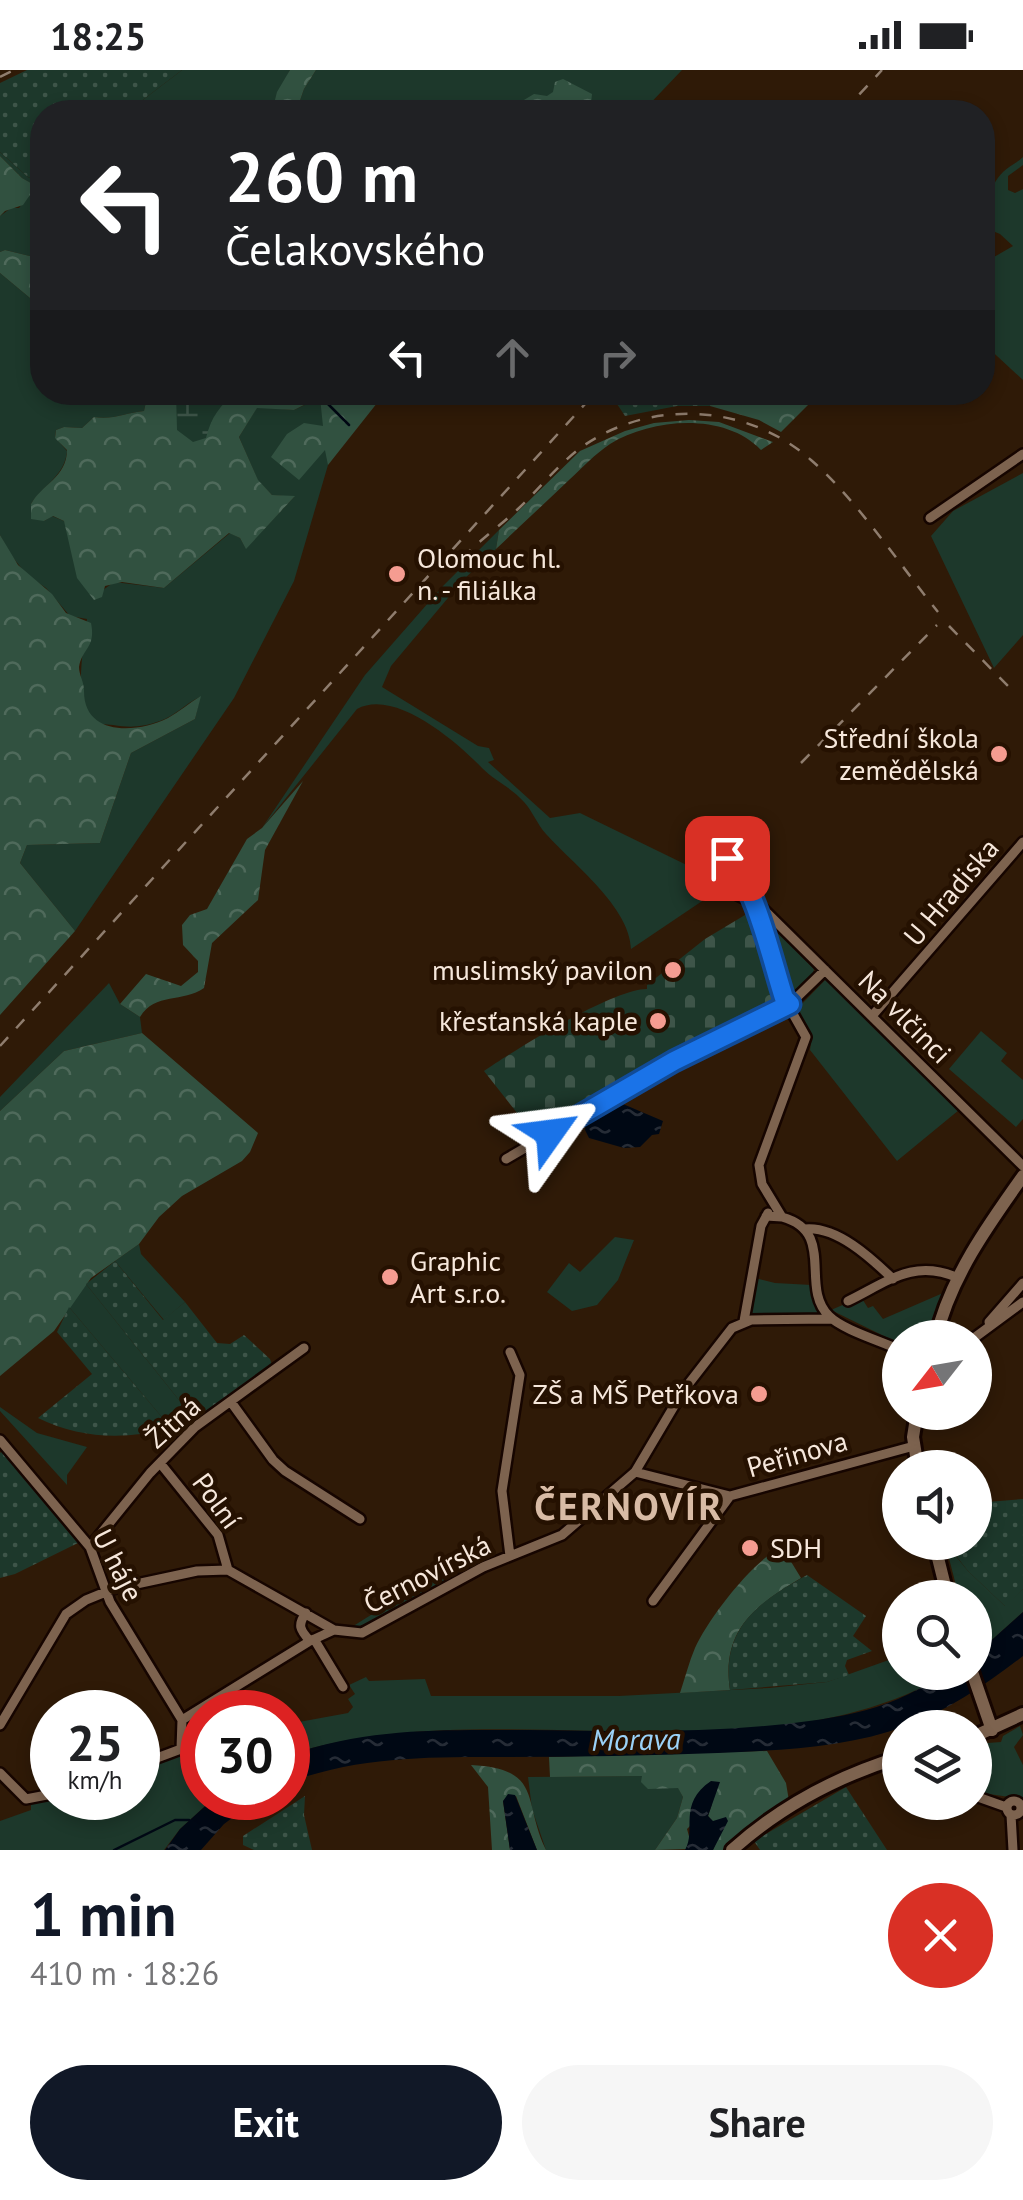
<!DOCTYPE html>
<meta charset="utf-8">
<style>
:root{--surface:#fff;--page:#f6f6f6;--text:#202124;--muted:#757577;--accent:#111827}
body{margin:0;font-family:"PT Sans",sans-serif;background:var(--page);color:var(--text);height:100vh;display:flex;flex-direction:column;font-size:38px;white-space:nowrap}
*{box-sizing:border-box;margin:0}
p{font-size:32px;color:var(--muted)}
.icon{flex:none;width:55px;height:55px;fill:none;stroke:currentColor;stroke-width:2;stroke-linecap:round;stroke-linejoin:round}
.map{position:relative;height:1780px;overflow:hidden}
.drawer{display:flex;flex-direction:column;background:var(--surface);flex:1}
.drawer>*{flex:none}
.guide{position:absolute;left:30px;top:30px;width:965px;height:305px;border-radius:40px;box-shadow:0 5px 15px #0003;background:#202124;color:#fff;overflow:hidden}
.needle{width:65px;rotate:239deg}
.controls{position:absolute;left:882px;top:1250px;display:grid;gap:20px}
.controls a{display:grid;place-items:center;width:110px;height:110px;border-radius:50%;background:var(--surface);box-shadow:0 5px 15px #0003;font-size:50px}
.speed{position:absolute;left:30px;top:1620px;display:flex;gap:20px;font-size:50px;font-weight:700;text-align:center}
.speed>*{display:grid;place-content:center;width:130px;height:130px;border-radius:50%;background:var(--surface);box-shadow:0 5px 15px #0003;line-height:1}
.speed small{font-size:25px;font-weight:400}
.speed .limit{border:15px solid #d22;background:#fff;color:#111}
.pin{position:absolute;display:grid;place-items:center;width:85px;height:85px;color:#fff;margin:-42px;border-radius:20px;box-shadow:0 5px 15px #0006}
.me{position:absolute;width:110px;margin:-55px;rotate:59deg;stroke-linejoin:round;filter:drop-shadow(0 0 8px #0008)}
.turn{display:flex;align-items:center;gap:35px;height:210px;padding:0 30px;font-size:45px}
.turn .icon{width:130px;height:130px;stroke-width:2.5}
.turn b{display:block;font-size:70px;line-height:85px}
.lanes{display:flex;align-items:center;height:95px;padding:0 30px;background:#0003;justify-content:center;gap:50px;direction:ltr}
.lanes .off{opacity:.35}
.round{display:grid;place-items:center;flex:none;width:105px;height:105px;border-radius:52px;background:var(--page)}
.summary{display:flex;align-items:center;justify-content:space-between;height:170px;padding:0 30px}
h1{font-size:60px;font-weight:600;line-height:75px;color:var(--accent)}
.primary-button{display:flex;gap:20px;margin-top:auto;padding:20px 30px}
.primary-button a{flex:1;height:115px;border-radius:60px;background:var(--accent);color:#fff;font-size:40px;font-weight:600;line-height:115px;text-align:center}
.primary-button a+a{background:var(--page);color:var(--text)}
.status{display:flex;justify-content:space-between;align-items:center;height:70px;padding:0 50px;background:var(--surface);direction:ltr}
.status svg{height:28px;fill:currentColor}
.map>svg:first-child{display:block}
.grass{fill:#1d382b}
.forest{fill:url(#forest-crowns)}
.wetland{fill:url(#wetland-marsh)}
.cemetery{fill:url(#cemetery-stones)}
.park{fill:url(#park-dots)}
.water{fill:url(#water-ripples)}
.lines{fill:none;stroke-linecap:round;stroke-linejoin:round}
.stream{stroke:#000814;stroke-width:2.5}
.street-casing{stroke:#160500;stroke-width:14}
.secondary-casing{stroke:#160500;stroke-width:18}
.street{stroke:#7d634f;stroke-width:9}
.secondary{stroke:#7d634f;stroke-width:12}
.rail{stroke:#8f7d6e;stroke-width:2.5;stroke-dasharray:12 12;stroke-linecap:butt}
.route-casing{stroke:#114b97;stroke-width:25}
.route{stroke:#1a73e8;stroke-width:18}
.poi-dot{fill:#f59c91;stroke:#251101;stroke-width:4}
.labels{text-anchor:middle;stroke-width:9;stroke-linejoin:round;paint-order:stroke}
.poi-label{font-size:28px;fill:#f6e7db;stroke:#251101;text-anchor:end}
.street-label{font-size:28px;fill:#f6e7db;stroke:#251101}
.water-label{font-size:30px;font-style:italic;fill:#9bd2f8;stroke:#251101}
.district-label{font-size:38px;font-weight:bold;letter-spacing:2.5px;fill:#d8bba5;stroke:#251101}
</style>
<div class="status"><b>18:25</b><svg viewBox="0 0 49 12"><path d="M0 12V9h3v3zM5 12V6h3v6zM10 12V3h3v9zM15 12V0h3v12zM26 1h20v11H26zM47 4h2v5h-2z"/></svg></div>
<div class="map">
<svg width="1023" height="1780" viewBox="0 0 1023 1780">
<defs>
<pattern id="forest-crowns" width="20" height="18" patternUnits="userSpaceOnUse" patternTransform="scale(2.5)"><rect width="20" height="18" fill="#315140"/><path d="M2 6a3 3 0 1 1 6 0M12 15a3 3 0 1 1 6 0" fill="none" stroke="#4f6a5b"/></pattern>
<pattern id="wetland-marsh" width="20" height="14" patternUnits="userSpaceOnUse" patternTransform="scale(2.5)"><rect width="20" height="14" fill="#1d382b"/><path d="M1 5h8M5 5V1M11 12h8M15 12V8" fill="none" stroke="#3e5549"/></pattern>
<pattern id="cemetery-stones" width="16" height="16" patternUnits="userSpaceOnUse" patternTransform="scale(2.5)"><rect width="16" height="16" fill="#1d382b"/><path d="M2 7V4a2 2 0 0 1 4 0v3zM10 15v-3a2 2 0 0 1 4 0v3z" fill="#3e5549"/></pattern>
<pattern id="park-dots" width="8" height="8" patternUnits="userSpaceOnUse" patternTransform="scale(2.5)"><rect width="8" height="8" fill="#1d382b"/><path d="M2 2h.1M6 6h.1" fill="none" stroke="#3e5549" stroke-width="1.8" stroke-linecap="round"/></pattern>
<pattern id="water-ripples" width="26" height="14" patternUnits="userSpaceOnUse" patternTransform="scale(2.5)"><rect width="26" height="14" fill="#000814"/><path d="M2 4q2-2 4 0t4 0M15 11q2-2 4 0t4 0" fill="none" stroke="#262c36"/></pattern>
</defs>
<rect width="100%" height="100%" fill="#2f1a07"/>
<!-- grass -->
<path class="grass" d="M182 0H290L272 42H127Z
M316 0H682L642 42H296L304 19Z
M0 82 29 108 42 99V189L5 180 0 182V146L11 138H19L35 116 22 108 0 86Z
M1023 87V95L1008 106V120L1015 123 1023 119V310L983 273 982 194 1013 176 1000 164 983 157C984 138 989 116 1003 102 1009 96 1017 93 1023 87Z
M0 203 42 238V322L148 323 144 341C125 343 113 350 94 347L82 358 64 357 56 360 55 367 67 381C65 406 43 415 31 434L44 451 52 446 64 451 103 520 114 512 164 518 230 463 240 468 246 478 294 427 272 425 258 411 239 367 257 337 294 340 330 323 328 395 294 511 234 628 75 861 20 793 27 775 100 773 131 683 195 649 200 627C186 633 175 646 160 651 143 657 131 658 113 655 105 654 98 655 91 649 73 632 84 573 87 549L70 546 46 518 27 505 10 484 0 465Z
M1023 403V565L994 598 931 466 953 441Z
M499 460 496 479 463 510 391 596 382 617 478 676 489 678 494 690 488 692 550 748 580 743 699 801 720 819 631 879C630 837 573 794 546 764 537 754 533 742 524 732 512 718 495 711 482 698 457 672 395 618 357 639L262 758 365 605 443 516Z
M762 846 814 899 812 908 795 925 787 924Z
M826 909 959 1040 897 1091 810 980 812 966 797 939Z
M109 913 120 934 140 947 142 963 64 981 0 1041V1027Z
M981 961 1007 983 1001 991 1023 1010V1049L1016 1057 949 999Z
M615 1167 634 1170 618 1210 597 1235 572 1241 547 1222 569 1193 580 1202Z
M139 1174 141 1184 185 1232 164 1250 115 1191Z
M755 1208 775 1213 812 1215 821 1245 819 1248 748 1246Z
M86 1214 195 1350 171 1358 69 1237Z
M943 1223 930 1267 900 1268V1274L831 1240 861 1227 868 1238 873 1236 883 1249Z
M0 1337 37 1363 87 1377 67 1405V1415L0 1341Z
M945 1473 968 1501 1005 1536 1023 1519V1542L975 1585V1528L959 1527Z
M474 1486 478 1496 360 1559 347 1560 417 1516Z
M900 1586V1602L950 1603C752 1717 498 1618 288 1685V1654L348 1643 353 1637 348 1629 355 1624 349 1615 366 1607 369 1611 425 1609 431 1626H619L769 1618 827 1612Z
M1020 1656 1023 1665 1014 1677 1023 1695V1729L975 1722V1674L1001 1672 1003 1666Z
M193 1672 194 1683 202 1681V1728H214L180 1759 164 1780H0V1751L31 1740V1734L52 1726 138 1728V1695L175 1686Z
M642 1706 665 1716 678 1717 683 1727 677 1748 655 1780H546L532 1739 528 1707Z"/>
<!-- forest -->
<path class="forest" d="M290 0H316L304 19 296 42H272L277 22Z
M563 9 592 24 590 42H504L534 24 547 26 553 22 555 12Z
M0 86 22 108 36 116 23 135 5 141 0 146Z
M5 180 42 189V238L0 203V182Z
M148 323H385L328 395 325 380 299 410 271 387 287 364 304 353 323 356 320 327 294 340 257 338 239 367 258 410 272 425 295 426 246 479 240 468 229 463 164 518 122 512 105 516 102 527 94 530 77 508 64 451 53 446 44 451 31 449V434C42 414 67 407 67 380L55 368 56 360 64 357 82 358 94 347C113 350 125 343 144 341Z
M711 323H820L781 362 759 350 710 336Z
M689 350 719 352 773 372 761 380C725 342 652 348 610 374 595 384 582 398 569 410 545 433 520 456 496 479L499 460 580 381 625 361 654 353Z
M0 465 18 495 52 524 66 543 91 553C96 578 82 578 79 597 79 605 84 612 84 620 83 666 136 664 168 648 179 642 189 633 201 626L195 649 131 683 100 773 27 775 20 793 75 861 0 945Z
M303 711 265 780 258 830 212 873 204 918C183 933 155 922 140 947L120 934 146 904 181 916 198 902V891L183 875 182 855 190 845 207 839 247 769 262 758Z
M142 963 258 1063 250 1082 242 1091 182 1126 159 1147 139 1174 91 1208 54 1261 0 1306V1041L64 981Z
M782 1477 801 1508C754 1536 721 1561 730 1620L680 1623C685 1608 689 1592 695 1578 708 1549 753 1490 782 1477Z
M767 1681 786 1713 789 1731 723 1780H713L721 1761 708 1746 712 1734 687 1759 690 1770 686 1779 655 1780 677 1748 683 1727 678 1718 648 1719 641 1712 642 1706 550 1707 549 1687Z
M471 1695C544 1699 522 1731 546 1780H537L516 1726 503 1731 510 1780H492L488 1717Z"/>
<!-- wetland -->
<path class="wetland" d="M176 323V322L237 323C220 334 211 348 206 368L193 372 177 360Z"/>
<!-- cemetery -->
<path class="cemetery" d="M750 842 780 933 676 983H670L668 988 579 1040H571V1044L536 1067 484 1001C516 979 613 919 647 919V915L705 869Z"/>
<!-- park -->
<path class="park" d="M27 0H182L127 42H42V99L29 108 0 82V13Z
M630 323H711L710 336H677L625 346 617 334Z
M115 1191 163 1250 185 1232 217 1273 230 1274 244 1265 270 1289 272 1295 195 1350 86 1214Z
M69 1237 171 1358C125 1370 81 1369 38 1348L92 1304 57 1262Z
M3 1380 82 1471 15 1504 0 1508V1383Z
M1023 1429V1519L1006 1537 968 1501 946 1473 975 1472V1433Z
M807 1505 866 1546 853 1566 872 1581 847 1590 845 1596 849 1605 827 1612 730 1620C721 1558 758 1532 807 1505Z
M846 1717 887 1780H760L754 1771Z
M305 1726 304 1745 312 1780H254L243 1775V1766Z"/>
<!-- water -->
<path class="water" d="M623 1034 663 1051 659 1064 652 1065 640 1077 624 1078 589 1068 585 1060 586 1053Z
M1023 1542V1586C987 1614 949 1640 906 1656 845 1678 782 1680 718 1683 647 1686 576 1687 505 1687 432 1687 357 1686 288 1713V1685C373 1657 440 1660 528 1660 622 1661 716 1664 809 1651 839 1647 870 1641 898 1629 928 1616 941 1603 975 1602V1585Z
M711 1711 720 1712 708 1746 713 1751 726 1747 728 1751 713 1780H685C697 1760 677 1734 711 1711Z
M508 1724 515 1725 537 1780H510L503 1731Z
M214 1728H259L224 1754 201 1780H165L180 1759Z"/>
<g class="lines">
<!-- stream -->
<path class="stream" d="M316 322 349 355
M114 1780 175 1750H189"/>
<!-- street casing -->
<g class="street-casing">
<path id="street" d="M930 448 1023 384
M727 788 734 775
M755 831C740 830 719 815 715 800L727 788 737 796 755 831 1023 1096
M756 834 784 928 806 967 759 1095 762 1114 782 1147 766 1146
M872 946 1023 772
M506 1089 674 991 790 934 825 900
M782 1147C837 1162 799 1217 829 1246 843 1260 881 1271 900 1280
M805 1159C837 1156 871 1188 893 1209
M848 1231C887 1212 914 1188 958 1208
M744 1251 761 1156 768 1143
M989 1252 1023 1213
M974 1268 1023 1232
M510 1282 520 1305 502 1421 510 1486
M231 1332 273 1390 285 1401 360 1449
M0 1370 90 1477 110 1532 182 1650 181 1679 138 1695
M160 1393 218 1465 228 1500
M635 1402 730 1426 914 1376
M90 1477 150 1403 195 1357 304 1278
M653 1531 730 1426
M306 1543C297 1555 300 1560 310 1571
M314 1569 343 1617
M182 1650 310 1571 334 1560
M0 1655 66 1544 86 1530 113 1519 197 1501 228 1500 334 1560 362 1563 483 1497 562 1465 635 1402 683 1321 732 1258 751 1250 832 1249
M0 1703 26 1729 52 1724
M975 1726 1006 1737
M1007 1738a7 7 0 1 1 14 0a7 7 0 1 1-14 0Z
M1011 1745 1013 1780"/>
</g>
<!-- secondary casing -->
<g class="secondary-casing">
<path id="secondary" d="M936 1268C950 1208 988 1155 1023 1106
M917 1342 913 1367 918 1398
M934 1472 948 1528
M972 1602 992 1660
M975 1666 1023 1644
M732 1780C781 1736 838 1706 900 1687"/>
</g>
<!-- street -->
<use href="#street" class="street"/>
<!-- secondary -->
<use href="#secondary" class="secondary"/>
<!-- rail -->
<path class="rail" d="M0 7 14 0
M843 42 882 0
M462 488C480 470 501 455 519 438 539 419 557 396 579 379 648 328 747 333 811 390 856 429 900 495 938 542
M949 556 1008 616
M801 693 937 555
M0 976 596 322"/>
</g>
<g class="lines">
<!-- route casing -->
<g class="route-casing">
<path id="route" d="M550 1063 674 991 790 934 784 928C772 892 755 811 727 788"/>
</g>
<!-- route -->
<use href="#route" class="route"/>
</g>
<!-- markers -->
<g class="poi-dot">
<circle cx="397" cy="504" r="10"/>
<circle cx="999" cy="684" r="10"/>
<circle cx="673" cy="900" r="10"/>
<circle cx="658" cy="951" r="10"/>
<circle cx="390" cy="1207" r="10"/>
<circle cx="759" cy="1324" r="10"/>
<circle cx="750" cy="1478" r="10"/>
</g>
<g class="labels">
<!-- poi labels -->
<g class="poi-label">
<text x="417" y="498" text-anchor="start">Olomouc hl.<tspan x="417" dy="32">n. - filiálka</tspan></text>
<text x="979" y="678">Střední škola<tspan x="979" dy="32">zemědělská</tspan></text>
<text x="653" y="910">muslimský pavilon</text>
<text x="638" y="961">křesťanská kaple</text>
<text x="410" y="1201" text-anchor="start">Graphic<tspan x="410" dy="32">Art s.r.o.</tspan></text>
<text x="739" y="1334">ZŠ a MŠ Petřkova</text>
<text x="770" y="1488" text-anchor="start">SDH</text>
</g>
<!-- street labels -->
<g class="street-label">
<text transform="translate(951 822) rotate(-50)" y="10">U Hradiska</text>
<text transform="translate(905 947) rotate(45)" y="10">Na vlčinci</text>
<text transform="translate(173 1352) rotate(-42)" y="10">Žitná</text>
<text transform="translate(797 1384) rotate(-16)" y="10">Peřinova</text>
<text transform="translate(217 1431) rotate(54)" y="10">Polní</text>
<text transform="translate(118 1495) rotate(63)" y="10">U háje</text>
<text transform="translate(427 1504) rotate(-27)" y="10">Černovírská</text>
</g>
<!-- water labels -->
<g class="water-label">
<text transform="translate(636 1670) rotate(-1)" y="10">Morava</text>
</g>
<!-- district labels -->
<g class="district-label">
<text x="629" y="1450">ČERNOVÍR</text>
</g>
</g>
</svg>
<div class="controls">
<a><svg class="needle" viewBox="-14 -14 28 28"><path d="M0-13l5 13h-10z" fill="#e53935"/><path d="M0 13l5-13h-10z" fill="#757577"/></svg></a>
<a><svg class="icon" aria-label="sound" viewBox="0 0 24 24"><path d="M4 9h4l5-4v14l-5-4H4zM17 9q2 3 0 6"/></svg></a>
<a><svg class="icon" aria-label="search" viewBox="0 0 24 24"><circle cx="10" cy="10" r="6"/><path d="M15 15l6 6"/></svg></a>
<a><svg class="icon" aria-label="layers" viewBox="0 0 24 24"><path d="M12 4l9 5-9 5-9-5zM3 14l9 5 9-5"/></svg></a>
</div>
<div class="speed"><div>25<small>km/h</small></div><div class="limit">30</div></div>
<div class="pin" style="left:727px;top:788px;background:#d93025"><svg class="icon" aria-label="arrive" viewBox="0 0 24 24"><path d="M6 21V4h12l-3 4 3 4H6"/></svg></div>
<svg class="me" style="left:550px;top:1063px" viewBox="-20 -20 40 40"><path d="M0-17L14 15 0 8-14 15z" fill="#1a73e8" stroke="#fff" stroke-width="4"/></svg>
<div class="guide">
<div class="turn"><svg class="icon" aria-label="left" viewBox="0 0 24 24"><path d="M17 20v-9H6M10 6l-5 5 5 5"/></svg><div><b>260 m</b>Čelakovského</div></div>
<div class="lanes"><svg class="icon" aria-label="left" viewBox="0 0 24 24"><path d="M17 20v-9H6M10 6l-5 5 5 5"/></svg><svg class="icon off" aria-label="ahead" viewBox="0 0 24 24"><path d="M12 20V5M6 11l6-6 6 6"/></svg><svg class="icon off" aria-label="right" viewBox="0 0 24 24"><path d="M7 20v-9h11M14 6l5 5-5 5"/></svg></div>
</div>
</div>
<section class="drawer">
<div class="summary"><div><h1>1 min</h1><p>410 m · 18:26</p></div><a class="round" style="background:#d93025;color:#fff"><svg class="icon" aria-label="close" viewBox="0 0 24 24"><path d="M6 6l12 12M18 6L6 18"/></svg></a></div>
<div class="primary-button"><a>Exit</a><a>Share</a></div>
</section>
